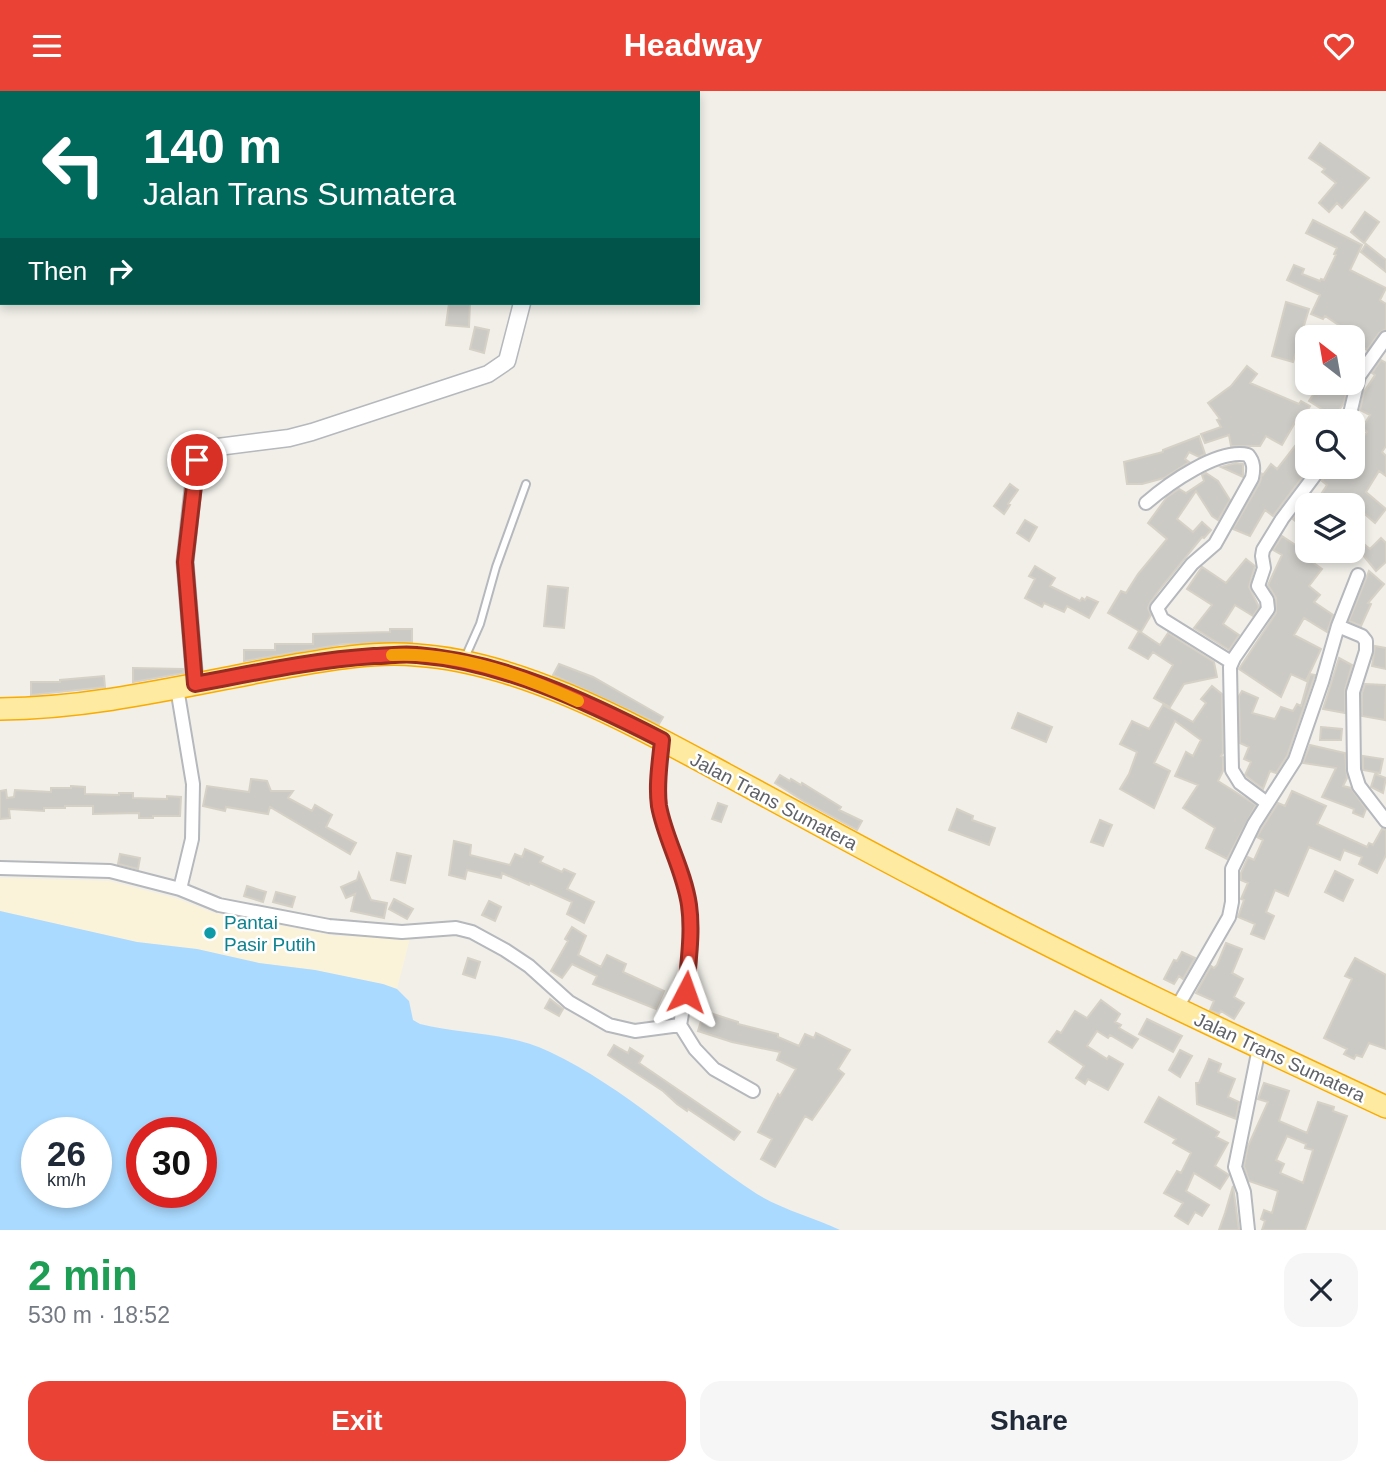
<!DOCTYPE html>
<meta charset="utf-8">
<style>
:root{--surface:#fff;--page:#f6f6f7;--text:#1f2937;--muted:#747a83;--accent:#ea4335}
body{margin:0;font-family:Helvetica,sans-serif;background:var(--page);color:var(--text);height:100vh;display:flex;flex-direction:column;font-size:26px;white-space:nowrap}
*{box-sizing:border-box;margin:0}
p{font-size:23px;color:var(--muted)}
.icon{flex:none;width:38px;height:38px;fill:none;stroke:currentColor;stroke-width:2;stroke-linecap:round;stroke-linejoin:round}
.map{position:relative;height:1139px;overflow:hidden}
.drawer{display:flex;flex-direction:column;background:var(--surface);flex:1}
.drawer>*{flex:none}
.banner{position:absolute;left:0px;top:0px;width:700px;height:214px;box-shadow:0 4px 10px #0003;background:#00695c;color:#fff;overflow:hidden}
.needle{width:46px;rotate:329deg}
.tools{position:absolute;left:1295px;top:234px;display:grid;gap:14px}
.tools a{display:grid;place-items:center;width:70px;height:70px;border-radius:14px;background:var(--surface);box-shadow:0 4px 10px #0003;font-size:35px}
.speed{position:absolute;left:21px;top:1026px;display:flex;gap:14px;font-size:35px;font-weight:700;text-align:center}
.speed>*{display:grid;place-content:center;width:91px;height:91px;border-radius:50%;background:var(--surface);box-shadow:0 4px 10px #0003;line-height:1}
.speed small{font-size:18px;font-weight:400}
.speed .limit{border:10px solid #d22;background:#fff;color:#111}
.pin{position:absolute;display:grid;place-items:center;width:60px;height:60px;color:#fff;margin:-30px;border:4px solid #fff;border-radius:50%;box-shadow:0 2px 7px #0007}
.me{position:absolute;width:77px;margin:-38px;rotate:4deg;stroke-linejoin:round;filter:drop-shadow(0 0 5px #0008)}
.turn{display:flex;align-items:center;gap:24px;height:147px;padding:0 28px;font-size:32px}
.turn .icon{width:91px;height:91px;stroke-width:2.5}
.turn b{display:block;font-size:49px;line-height:60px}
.then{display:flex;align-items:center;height:66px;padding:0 28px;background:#0003;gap:14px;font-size:26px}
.round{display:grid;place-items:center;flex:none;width:74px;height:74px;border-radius:21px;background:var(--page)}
.head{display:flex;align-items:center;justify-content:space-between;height:119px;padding:0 28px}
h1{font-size:42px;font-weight:700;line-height:52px;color:#1e9e55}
.action{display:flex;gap:14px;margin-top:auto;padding:14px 28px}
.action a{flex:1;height:80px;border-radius:21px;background:var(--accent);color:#fff;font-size:28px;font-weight:700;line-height:80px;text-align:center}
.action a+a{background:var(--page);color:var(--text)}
header{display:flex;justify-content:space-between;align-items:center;height:91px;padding:0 28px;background:var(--accent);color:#fff;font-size:32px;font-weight:700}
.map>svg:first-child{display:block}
.sand{fill:#fbf3d9}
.water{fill:#aadaff;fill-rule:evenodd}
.building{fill:#cccac5;stroke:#d6d1c6;stroke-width:2;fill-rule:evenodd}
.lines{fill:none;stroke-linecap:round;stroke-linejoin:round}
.service-casing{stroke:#b5b8bc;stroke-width:10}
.minor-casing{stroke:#b5b8bc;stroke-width:16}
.tertiary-casing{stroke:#b5b8bc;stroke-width:19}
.trunk-casing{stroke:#f9ab00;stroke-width:24}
.service{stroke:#fff;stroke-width:6}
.minor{stroke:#fff;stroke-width:12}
.tertiary{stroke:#fff;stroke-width:16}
.trunk{stroke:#feeaa1;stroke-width:21}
.route-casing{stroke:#982c22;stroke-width:18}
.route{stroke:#ea4335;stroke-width:12}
.slow{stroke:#f59e0b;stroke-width:12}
.culture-dot{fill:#0f9aa8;stroke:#fff;stroke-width:2.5}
.labels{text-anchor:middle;stroke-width:5;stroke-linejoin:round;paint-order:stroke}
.street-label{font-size:19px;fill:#5f6368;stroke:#fff}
.culture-label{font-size:19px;fill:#0d838f;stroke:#fff;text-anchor:start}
</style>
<header><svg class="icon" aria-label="menu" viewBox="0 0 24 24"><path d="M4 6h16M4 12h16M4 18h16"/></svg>Headway<svg class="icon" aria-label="heart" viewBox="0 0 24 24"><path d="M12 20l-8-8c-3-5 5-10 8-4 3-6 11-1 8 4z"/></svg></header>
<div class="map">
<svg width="1386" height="1139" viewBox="0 0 1386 1139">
<rect width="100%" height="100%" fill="#f1efe8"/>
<!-- sand -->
<path class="sand" d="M0 787 109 790 175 807 214 822 335 845 410 847 397 898 315 879 259 872 197 858 137 851 0 820Z"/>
<!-- water -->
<path class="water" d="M0 820 137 851 197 858 259 872 315 879 383 893 397 898 409 910 413 929 420 933C463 944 510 941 550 961 626 997 687 1057 757 1103 783 1119 813 1126 840 1139H0ZM37 1041H96V1101H37ZM142 1041H201V1101H142Z"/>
<!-- building -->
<path class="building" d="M1320 52 1369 87 1342 117 1337 112 1329 121 1319 112 1336 92 1322 81 1325 78 1309 67Z
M1365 121 1379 131 1364 152 1351 141Z
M1313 129 1362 154 1350 179 1386 197 1380 209 1386 213V238L1379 242 1367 259 1363 256 1353 269V247H1334L1343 237 1325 225 1323 228 1311 223 1320 204 1287 189 1294 174 1304 178 1302 183 1320 190 1321 188 1324 189 1336 164 1334 163 1337 157 1306 142Z
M1366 153 1386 169V181L1361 161Z
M1286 211 1309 218 1293 271 1272 265Z
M449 212H470L469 236 446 234Z
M475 236 489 239 484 262 470 258Z
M1381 269 1386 272V355L1382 361 1386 365V385L1379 380 1366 401 1386 418 1375 432 1351 411 1348 415H1322L1316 411 1327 394 1322 390 1329 379 1339 387 1346 376H1353V359L1367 341 1362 337 1370 324 1360 319 1364 301 1375 284 1372 282Z
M1247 275 1257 283 1250 292 1299 313 1301 310 1310 315 1301 330 1297 328 1282 354 1266 345 1260 355H1231L1229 344 1205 352 1201 343 1221 336 1217 329 1220 328 1208 312 1231 295Z
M1321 292H1348L1344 312 1334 326 1309 310Z
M1199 345 1205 363 1199 366 1189 361 1185 368 1189 371 1164 387 1142 393H1127L1124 371 1163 361V359Z
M1295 355 1307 364V376H1310L1273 425 1265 419 1250 445 1233 438 1260 391 1262 383 1263 384 1271 373 1277 378Z
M1236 372 1243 373V386L1221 376Z
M1206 382 1218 390 1230 409 1218 429 1212 425 1196 400 1177 428 1193 441 1202 431 1211 439 1204 447 1202 446 1160 498 1150 512 1148 517 1151 524 1141 541 1108 522 1121 500 1126 502 1138 483 1167 448 1148 432 1167 406 1179 398 1186 402 1204 390 1202 384Z
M1010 393 1018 399 1008 413 1010 414 1004 423 994 415Z
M1301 418 1307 423V440L1293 428Z
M1025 429 1037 436 1029 450 1017 442Z
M1353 444 1370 458 1381 447 1386 452V471L1376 480 1353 452Z
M1282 445 1303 459 1301 463 1322 478 1309 495 1320 504 1314 511 1333 524 1327 541 1304 527 1294 544 1321 558 1306 590 1291 583 1281 606 1239 578 1276 522V507L1268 494 1282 464 1273 459Z
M1246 468 1255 475 1249 496 1259 516 1253 525 1235 514 1223 533 1239 544 1229 559 1194 537 1212 514 1187 498 1202 476 1226 492Z
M1035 475 1055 487 1050 495 1080 510 1082 507 1085 509 1087 506 1098 511 1089 527 1067 515 1064 521 1044 512 1042 516 1025 507 1035 488 1029 485Z
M1369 480 1384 493 1368 512 1371 513 1361 535 1349 530Z
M548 495 568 497 564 537 544 535Z
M390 538H412V551L343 553 244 570V559H275V553H313V543L390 541Z
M1139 540 1160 554 1168 542 1214 571 1217 586 1184 593 1170 616 1154 607 1173 574 1153 561 1148 568 1129 557Z
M1375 555 1386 557V578L1372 575Z
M1339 567 1352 574 1345 599V622L1323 618Z
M559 573 593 586 663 626 659 633 553 584Z
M133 577 183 578 184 582 133 591Z
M1310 583 1315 584 1287 665 1276 682 1270 680 1263 698 1245 684 1251 671 1244 668 1249 656 1240 652 1239 605 1242 600 1258 607 1252 622 1275 628 1281 616 1293 620 1297 613 1301 615Z
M104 585 105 596 31 604V591H60V589Z
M1365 593 1386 594 1385 629 1362 625V602Z
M1212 595 1222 603 1223 662 1221 665 1223 666V680L1218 690 1256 714 1227 768 1206 757 1215 737 1183 717 1198 694 1175 685 1186 661 1193 665 1201 649 1175 630 1154 672 1170 680 1154 717 1120 698 1129 683 1137 661 1120 653 1132 630 1149 638 1163 614 1193 631 1206 612 1201 608Z
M1018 622 1052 636 1046 651 1012 637Z
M1321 636 1342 638 1341 649H1320Z
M1310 654 1345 662 1347 687 1343 695 1351 697 1366 718 1363 726 1353 722 1354 718 1322 706 1336 677 1303 672Z
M1363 665 1383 668 1380 682 1363 679Z
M1375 683 1386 687 1383 702 1371 696Z
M780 684 790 690 791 688 801 694 802 692 841 716 839 719 862 730 857 739 805 711 775 692Z
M251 688 267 690 271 700H293L288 707 312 720 315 714 332 724 326 736 356 752 350 763 270 716 268 723 226 716 225 720 203 715 207 695 249 701Z
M71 695 85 696V703L119 704V702H133V707L167 708V705L181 706 180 725H153V727H139V722L93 723V715H65V717H44V720L9 718 10 727 0 728V700L6 699 7 707 14 706 15 699 51 701V697H71Z
M1292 700 1326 715 1317 733 1367 756 1369 752 1373 754 1382 738 1386 739V764L1377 782 1359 773 1362 766 1344 759 1340 769 1309 756 1288 805 1275 799 1266 821 1274 825 1264 848 1251 843 1255 833 1238 826 1244 809 1241 808 1248 792 1241 789V782L1248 766 1254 769 1263 749 1257 746 1262 737 1278 712 1285 715Z
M718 712 727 715 721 731 712 728Z
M957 718 973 725 972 729 995 737 989 754 949 739Z
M1100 729 1112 734 1103 755 1091 751Z
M454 750 471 754 470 764 510 774 515 763 522 766 525 758 543 766 540 771 562 781 564 778 575 783 567 798 594 811 584 832 567 823 572 811 530 792 529 794 502 782 501 787 467 779 465 788 449 784Z
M397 762 411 765 405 792 391 789Z
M120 763 140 767 138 778 118 773Z
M1335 780 1353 789 1343 810 1325 801Z
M359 782 371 809 387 812 384 827 351 820 355 803 346 807 341 796 357 789Z
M247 795 266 801 263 811 244 805Z
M276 801 295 806 292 816 273 811Z
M394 808 413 818 407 828 389 818Z
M489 810 501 816 495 830 482 824Z
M572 836 586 845 578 864 601 876 607 864 626 873 623 881 664 900 656 918 593 893 597 885 572 873 562 887 551 880 568 850 565 848Z
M1226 852 1242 858 1232 882 1243 888 1234 906 1244 912 1234 928 1221 920 1219 923 1210 919 1214 910 1196 902 1211 875 1214 877 1217 874Z
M1182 861 1195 867 1183 888 1179 885 1174 893 1164 888 1174 869 1177 870Z
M468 867 480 871 475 887 463 883Z
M1355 867 1386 884V958L1369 952 1362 966 1356 964 1354 968 1344 963 1347 958 1324 947 1352 888 1345 885Z
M550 908 563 918 559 925 545 917Z
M1101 909 1120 923 1115 931 1121 934 1119 937 1138 948 1132 957 1110 944 1108 947 1097 940 1087 955 1107 968 1109 965 1123 973 1108 999 1088 988 1085 993 1076 987 1084 975 1049 951 1057 940 1061 942 1075 920 1087 927Z
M704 920 738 931V933L778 943V946L799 955 805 943 814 947 816 942 850 959 838 978 844 983 812 1029 805 1025 775 1076 761 1068 772 1048 758 1041 778 1003 780 1005 796 978 777 969 780 961 732 951 698 940Z
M1147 928 1182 945 1173 961 1139 943Z
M614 954 628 962 630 957 643 965 639 972 740 1041 734 1049 688 1018 687 1020 677 1013 663 1000 608 964Z
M1180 959 1192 965 1180 986 1169 979Z
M1209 968 1221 973 1218 981 1235 988 1228 1006 1239 1011 1236 1028 1197 1013 1196 992H1199Z
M1264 992 1289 1000 1279 1030 1307 1042 1318 1011 1334 1016 1333 1020 1347 1025 1305 1139H1262L1265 1130 1261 1128 1264 1119 1272 1122 1278 1100 1249 1090 1244 1075 1248 1055 1268 1011 1258 1008ZM1287 1045 1306 1053 1305 1057 1313 1059 1303 1092 1280 1082 1284 1073 1276 1069Z
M1159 1006 1219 1041 1216 1046 1228 1052 1215 1075 1229 1084 1220 1098 1194 1082 1186 1100 1209 1114 1202 1125 1195 1121 1188 1133 1175 1125 1183 1112 1164 1102 1177 1080 1181 1082 1191 1062 1173 1052 1176 1048 1145 1031Z
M1233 1095 1239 1139H1219L1225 1122Z"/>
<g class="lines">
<!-- service casing -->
<g class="service-casing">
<path id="service" d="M464 569 480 533 496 476 526 393"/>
</g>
<!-- minor casing -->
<g class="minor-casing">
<path id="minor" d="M314 0 316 2
M325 2 326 0
M1348 331 1359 285 1386 247
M1146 412C1168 393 1218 357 1248 364 1254 371 1254 378 1252 387L1215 453 1192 473 1157 517 1162 528 1231 571
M1338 535 1362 545 1366 550V560L1353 601 1354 679 1359 695 1386 730
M177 597 193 693 192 748 180 798
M662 649C660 671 656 693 659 714 664 746 683 778 688 811 695 851 687 895 680 934L695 958 714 978 753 1000
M1267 712 1240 692 1232 679 1230 576 1234 567 1268 518 1267 509 1258 495 1264 477 1262 465 1263 459 1282 428 1321 376
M0 777 110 780 180 798 219 814 329 835 402 841 456 837 472 841 505 859 529 875 569 911 609 934 635 940 680 934
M1176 918 1229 826 1232 811V778L1254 733 1295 669 1322 591 1338 535 1358 484
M1248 1139 1244 1101 1235 1076 1259 957"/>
</g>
<!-- tertiary casing -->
<g class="tertiary-casing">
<path id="tertiary" d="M546 0 548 2
M195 592 185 471 195 379 202 362 210 357 289 347 312 341 488 283 507 270 522 212"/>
</g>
<!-- trunk casing -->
<g class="trunk-casing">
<path id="trunk" d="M0 618C93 617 183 595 274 578 320 570 370 560 416 564 523 571 636 635 729 685 797 722 865 759 934 795 1082 874 1234 945 1386 1016"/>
</g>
<!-- service -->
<use href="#service" class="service"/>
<!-- minor -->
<use href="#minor" class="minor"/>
<!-- tertiary -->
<use href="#tertiary" class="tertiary"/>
<!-- trunk -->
<use href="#trunk" class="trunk"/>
</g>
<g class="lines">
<!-- route casing -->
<g class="route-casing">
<path id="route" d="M197 369 185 471 195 593C254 582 314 569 374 565 388 565 403 562 417 564 503 571 586 610 662 649 660 671 656 693 659 715 665 748 684 779 689 814 693 842 688 872 686 901"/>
</g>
<!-- route -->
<use href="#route" class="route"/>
<!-- slow -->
<path class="slow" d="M392 564C455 561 522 584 578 610"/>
</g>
<!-- markers -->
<circle class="culture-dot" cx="210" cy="842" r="7"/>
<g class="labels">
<!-- street labels -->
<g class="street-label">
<text transform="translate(774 710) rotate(28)" y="7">Jalan Trans Sumatera</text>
<text transform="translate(1280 966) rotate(25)" y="7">Jalan Trans Sumatera</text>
</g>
<!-- culture labels -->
<g class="culture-label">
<text x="224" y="838">Pantai<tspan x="224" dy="22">Pasir Putih</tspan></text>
</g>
</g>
</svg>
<div class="tools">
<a><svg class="needle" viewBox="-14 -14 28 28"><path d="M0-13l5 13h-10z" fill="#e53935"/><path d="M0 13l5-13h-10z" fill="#747a83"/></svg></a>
<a><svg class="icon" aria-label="search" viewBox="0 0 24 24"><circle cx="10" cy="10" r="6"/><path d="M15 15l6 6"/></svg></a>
<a><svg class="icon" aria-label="layers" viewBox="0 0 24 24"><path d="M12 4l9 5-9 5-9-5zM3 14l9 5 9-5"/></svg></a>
</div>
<div class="speed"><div>26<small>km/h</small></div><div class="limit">30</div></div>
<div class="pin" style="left:197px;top:369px;background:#d93025"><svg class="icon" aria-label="arrive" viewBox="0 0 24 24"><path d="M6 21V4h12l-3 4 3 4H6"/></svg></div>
<svg class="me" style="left:686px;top:901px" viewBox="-20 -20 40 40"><path d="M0-17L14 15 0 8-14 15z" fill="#ea4335" stroke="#fff" stroke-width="4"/></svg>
<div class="banner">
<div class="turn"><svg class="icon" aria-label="left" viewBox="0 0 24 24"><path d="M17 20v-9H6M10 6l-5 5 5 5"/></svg><div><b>140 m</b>Jalan Trans Sumatera</div></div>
<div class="then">Then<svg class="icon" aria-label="right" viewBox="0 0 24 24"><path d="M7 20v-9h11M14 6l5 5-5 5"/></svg></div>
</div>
</div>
<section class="drawer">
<div class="head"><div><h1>2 min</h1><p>530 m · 18:52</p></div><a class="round"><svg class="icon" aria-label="close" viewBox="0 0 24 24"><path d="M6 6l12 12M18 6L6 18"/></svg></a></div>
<div class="action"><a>Exit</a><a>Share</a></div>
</section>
